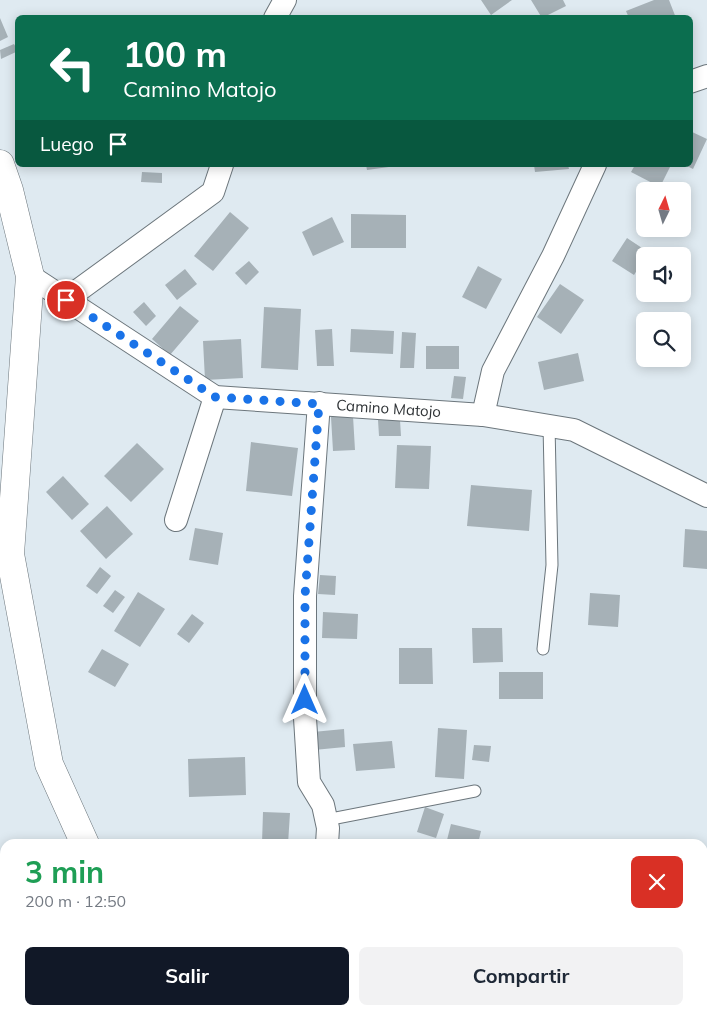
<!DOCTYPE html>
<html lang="es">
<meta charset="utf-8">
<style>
:root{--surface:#fff;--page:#f2f2f3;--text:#1f2937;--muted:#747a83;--accent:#111827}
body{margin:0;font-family:Mulish,sans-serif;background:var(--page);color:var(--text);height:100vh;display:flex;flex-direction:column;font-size:19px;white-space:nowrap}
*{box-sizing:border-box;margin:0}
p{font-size:16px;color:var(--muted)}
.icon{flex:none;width:28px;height:28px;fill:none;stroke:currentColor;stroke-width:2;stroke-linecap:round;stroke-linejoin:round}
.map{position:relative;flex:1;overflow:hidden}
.drawer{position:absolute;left:0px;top:839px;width:708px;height:176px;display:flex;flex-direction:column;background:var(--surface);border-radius:15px 15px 0 0;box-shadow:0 2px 12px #0003}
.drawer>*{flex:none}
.banner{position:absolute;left:15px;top:15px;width:678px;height:152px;border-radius:8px;box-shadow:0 2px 12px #0003;background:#0b6e4f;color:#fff;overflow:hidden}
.needle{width:32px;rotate:5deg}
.fabs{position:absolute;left:636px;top:182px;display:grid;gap:10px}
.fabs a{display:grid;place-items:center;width:55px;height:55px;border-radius:8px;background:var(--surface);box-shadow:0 2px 12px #0003;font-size:25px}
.pin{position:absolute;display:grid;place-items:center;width:42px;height:42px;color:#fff;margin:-21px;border:2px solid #fff;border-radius:50%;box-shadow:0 1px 5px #0007}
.me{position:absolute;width:55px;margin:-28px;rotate:0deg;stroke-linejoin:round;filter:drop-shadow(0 0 4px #0008)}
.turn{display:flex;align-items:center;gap:18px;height:105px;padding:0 25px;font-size:22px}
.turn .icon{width:65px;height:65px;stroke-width:2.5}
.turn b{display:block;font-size:35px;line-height:42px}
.then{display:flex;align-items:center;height:48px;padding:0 25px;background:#0003;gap:10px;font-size:19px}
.round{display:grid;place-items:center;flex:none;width:52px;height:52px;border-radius:8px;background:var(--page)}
.headline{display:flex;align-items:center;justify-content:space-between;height:85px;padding:0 25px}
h1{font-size:30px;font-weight:700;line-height:38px;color:#1e9e55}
.primary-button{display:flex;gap:10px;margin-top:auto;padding:10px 25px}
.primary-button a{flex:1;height:58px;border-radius:8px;background:var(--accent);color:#fff;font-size:20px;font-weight:700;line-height:58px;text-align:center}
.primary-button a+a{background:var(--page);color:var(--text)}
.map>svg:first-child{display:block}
.building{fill:#a6b1b7}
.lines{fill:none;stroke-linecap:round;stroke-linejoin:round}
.service-casing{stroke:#6c767c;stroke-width:13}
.minor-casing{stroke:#6c767c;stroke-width:24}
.tertiary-casing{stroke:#6c767c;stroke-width:29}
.service{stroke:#fff;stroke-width:11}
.minor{stroke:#fff;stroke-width:22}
.tertiary{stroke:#fff;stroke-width:28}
.route{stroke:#1a73e8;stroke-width:9;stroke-dasharray:0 16.2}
.labels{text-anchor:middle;stroke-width:4;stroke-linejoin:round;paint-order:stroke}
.street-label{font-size:15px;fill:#303437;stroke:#dfeaf1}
</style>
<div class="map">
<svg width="707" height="1014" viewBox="0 0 707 1014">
<rect width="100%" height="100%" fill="#dfeaf1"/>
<!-- building -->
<path class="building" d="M481 0H512L491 15Z
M531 0H563L566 6 542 18Z
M654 0H669L676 18H629L626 11Z
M0 18 8 37 0 41Z
M14 44 18 51 1 59 0 50Z
M690 131 707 139 693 169 685 165H690Z
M366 165H396V166L367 170Z
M534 165H568L569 169 535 172Z
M635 165H671L660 187 631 172Z
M142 172 162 173V183L141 182Z
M230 212 249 228 213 271 194 256Z
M351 214 406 215V248H351Z
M332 217 344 242 313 256 302 232Z
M627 238 648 252 634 275 612 261Z
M249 261 259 272 246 285 235 273Z
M478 266 502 279 486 309 462 297Z
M185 269 197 284 177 300 165 285Z
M560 284 584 300 561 334 537 317Z
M144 302 156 316 146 326 133 312Z
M180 306 199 321 170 355 152 339Z
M264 307 301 309 298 370 261 368Z
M332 329 334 366H317L315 330Z
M351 329 394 331 393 354 350 352Z
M402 332 416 333 414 368H400Z
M241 339 243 378 205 380 203 341Z
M426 346H459V369H426Z
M578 353 584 381 544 390 538 362Z
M454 376 466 377 463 399 451 398Z
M353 416 355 450 333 451 331 417Z
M378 420H400L401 436H379Z
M251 442 298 448 292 496 246 491Z
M137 443 164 469 131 502 104 476Z
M397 445 431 446 429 489 395 488Z
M63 476 89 504 72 520 46 492Z
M471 485 532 490 529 531 467 526Z
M107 506 133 534 106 559 80 531Z
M195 528 223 533 218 565 189 560Z
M685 529 707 531V569L683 567Z
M100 567 111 576 97 594 86 586Z
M320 575 336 576 335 595 318 594Z
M115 590 125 597 113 613 103 606Z
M138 592 165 609 140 647 114 631Z
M590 593 620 595 618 627 588 625Z
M323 612 358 614 357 639 322 638Z
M192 614 204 623 189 643 177 634Z
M472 628H502L503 662 473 663Z
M399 648H432L433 684H399Z
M102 649 129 664 115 687 88 672Z
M499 672H543V699H499Z
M438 728 467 730 464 779 435 777Z
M344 729 345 747 314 750 313 732Z
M392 741 395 768 356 771 353 744Z
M474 745 491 746 489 762 472 760Z
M245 757 246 795 189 797 188 759Z
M425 807 444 814 436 838 417 832Z
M263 812 290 813 288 844 262 843Z
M451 824 481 831 478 844H446Z"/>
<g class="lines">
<!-- service casing -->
<g class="service-casing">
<path id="service" d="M543 649 552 565 549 425
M326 820 475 791"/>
</g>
<!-- minor casing -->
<g class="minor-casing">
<g id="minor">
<path d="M275 18 285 0"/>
<path d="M690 82 707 76"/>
<path id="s1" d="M30 276 215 397 483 415 574 430 707 496"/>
<path d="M65 300 213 192 222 165"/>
<path d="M319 403 305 596V718L309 782 323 805 328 828 327 844"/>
<path d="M483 415 493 371 553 256 595 165"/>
<path d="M176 520 215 397"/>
</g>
</g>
<!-- tertiary casing -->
<g class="tertiary-casing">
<path id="tertiary" d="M0 164 9 190 30 276 10 554 49 764 85 844
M188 1010 192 1014"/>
</g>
<!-- service -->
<use href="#service" class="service"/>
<!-- minor -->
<use href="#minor" class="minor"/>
<!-- tertiary -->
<use href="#tertiary" class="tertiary"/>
</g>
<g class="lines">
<!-- route -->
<path class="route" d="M66 300 215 397 319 404 305 596V700"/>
</g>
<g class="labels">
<!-- street labels -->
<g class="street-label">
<text dy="5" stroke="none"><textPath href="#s1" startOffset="395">Camino Matojo</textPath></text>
</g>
</g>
</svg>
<div class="fabs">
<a><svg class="needle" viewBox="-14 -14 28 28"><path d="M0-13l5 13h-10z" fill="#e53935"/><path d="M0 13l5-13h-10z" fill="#747a83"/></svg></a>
<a><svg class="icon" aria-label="sound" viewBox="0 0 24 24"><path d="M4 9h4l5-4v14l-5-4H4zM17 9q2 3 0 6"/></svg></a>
<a><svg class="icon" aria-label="search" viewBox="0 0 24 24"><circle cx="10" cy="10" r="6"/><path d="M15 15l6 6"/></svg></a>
</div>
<div class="pin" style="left:66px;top:300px;background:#d93025"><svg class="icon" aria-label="arrive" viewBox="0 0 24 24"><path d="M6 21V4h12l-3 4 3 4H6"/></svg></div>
<svg class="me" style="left:305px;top:700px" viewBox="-20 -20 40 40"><path d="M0-17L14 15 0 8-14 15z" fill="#1a73e8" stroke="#fff" stroke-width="4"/></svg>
<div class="banner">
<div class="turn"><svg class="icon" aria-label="left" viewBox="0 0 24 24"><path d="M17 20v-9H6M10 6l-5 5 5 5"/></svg><div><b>100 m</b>Camino Matojo</div></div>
<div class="then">Luego<svg class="icon" aria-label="arrive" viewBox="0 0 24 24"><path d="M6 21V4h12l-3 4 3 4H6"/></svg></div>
</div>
<section class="drawer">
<div class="headline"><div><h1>3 min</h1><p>200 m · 12:50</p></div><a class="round" style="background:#d93025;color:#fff"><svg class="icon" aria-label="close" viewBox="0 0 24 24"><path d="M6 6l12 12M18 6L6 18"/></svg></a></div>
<div class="primary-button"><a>Salir</a><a>Compartir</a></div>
</section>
</div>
